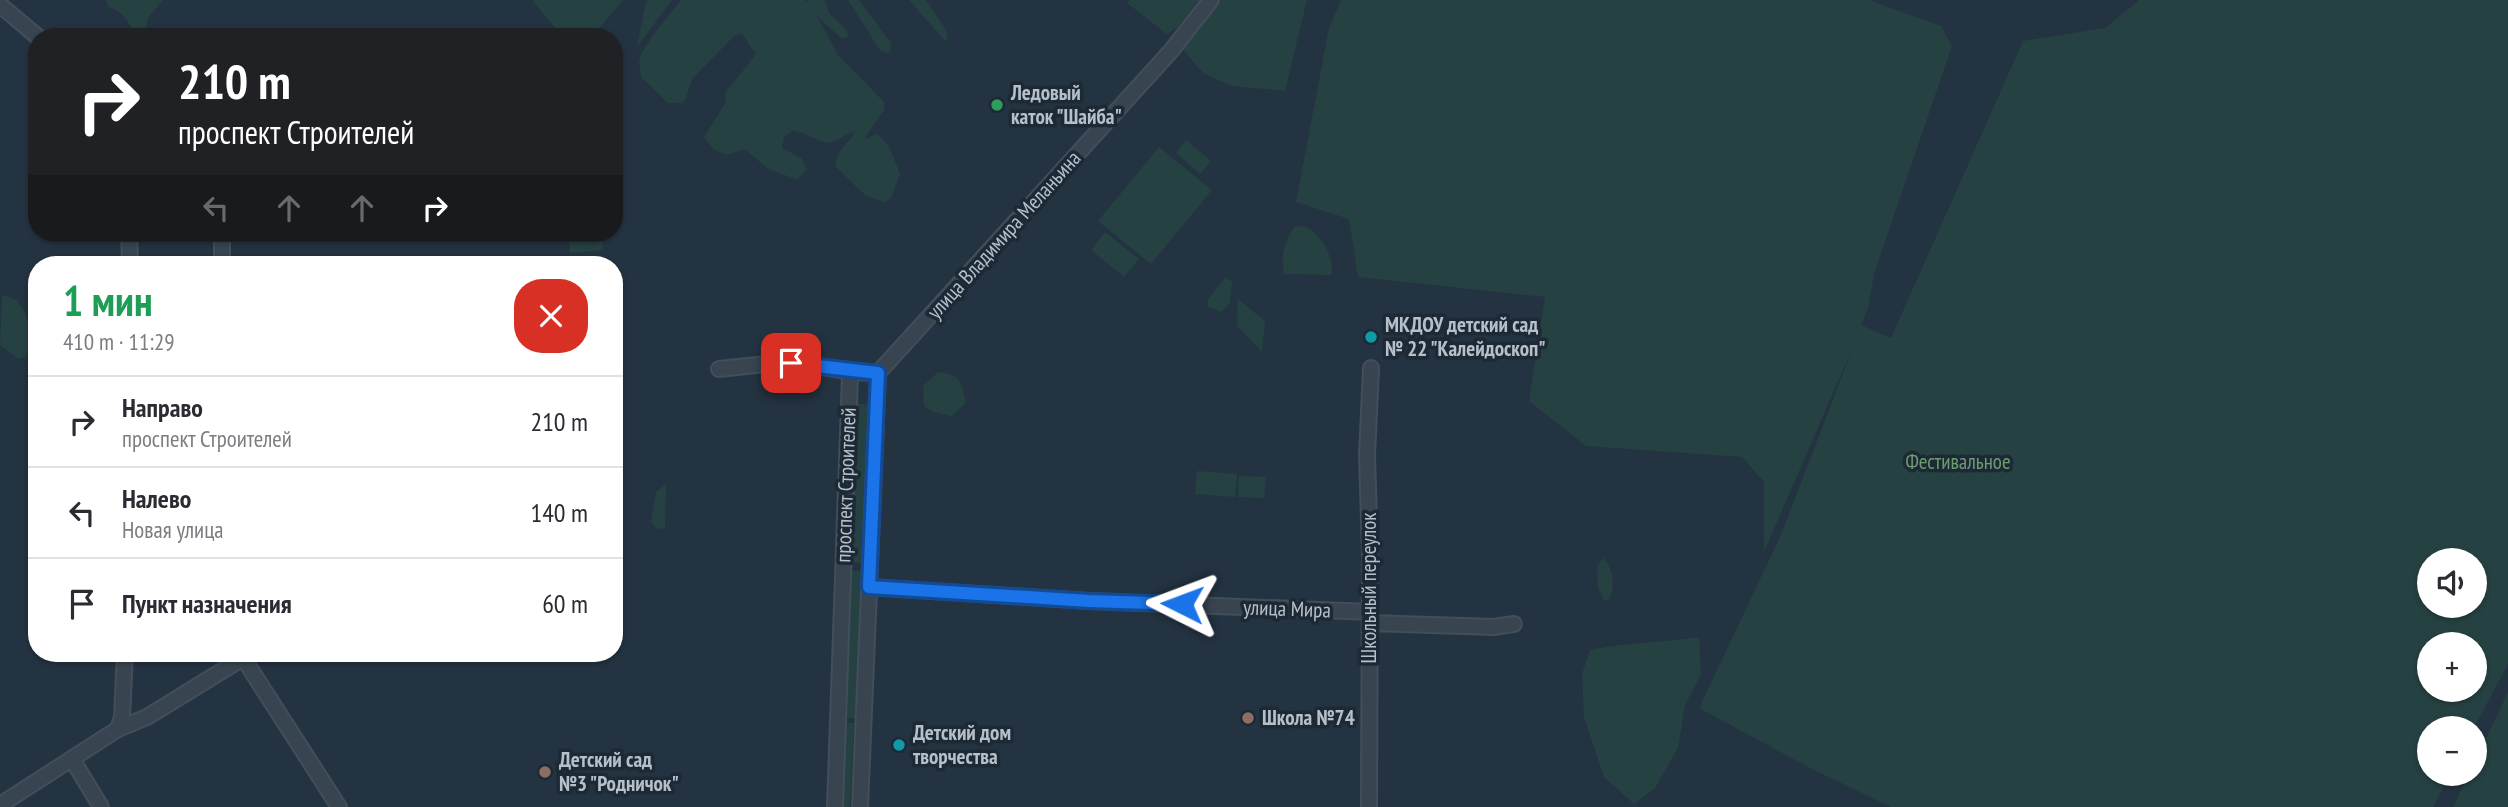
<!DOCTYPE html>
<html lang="ru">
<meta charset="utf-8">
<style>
:root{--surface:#fff;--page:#f7f7f7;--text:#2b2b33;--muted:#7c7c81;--line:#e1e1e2}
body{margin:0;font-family:"PT Sans Narrow",sans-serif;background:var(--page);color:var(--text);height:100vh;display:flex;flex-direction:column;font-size:26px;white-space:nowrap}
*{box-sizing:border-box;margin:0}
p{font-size:23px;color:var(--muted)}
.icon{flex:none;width:38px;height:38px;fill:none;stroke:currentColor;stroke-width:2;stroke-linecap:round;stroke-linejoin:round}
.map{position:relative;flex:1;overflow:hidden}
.panel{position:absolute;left:28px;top:256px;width:595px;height:406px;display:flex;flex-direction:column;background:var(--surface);border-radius:28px;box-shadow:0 2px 5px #0004}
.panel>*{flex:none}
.top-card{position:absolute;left:28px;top:28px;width:595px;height:214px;border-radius:28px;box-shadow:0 2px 5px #0004;background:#202124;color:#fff;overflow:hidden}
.fabs{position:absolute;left:2417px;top:548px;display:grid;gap:14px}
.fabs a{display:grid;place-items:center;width:70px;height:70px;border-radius:50%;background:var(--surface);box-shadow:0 2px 5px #0004;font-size:35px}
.pin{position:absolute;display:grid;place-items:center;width:60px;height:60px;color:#fff;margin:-30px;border-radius:14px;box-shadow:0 4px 10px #0006}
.me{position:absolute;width:77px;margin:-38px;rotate:273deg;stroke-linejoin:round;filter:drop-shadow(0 0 5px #0008)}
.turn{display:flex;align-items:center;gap:24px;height:147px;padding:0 35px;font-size:32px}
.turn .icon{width:91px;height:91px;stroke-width:2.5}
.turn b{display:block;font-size:49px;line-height:60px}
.lanes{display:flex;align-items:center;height:66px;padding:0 35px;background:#0003;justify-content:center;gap:35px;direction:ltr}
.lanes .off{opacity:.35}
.round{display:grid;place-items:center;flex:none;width:74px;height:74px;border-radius:28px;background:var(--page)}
.summary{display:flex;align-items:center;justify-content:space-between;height:119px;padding:0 35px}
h1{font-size:42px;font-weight:700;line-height:52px;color:#1e9e55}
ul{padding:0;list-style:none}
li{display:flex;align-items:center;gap:21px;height:91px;padding:0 35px;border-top:2px solid var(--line)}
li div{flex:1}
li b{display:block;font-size:26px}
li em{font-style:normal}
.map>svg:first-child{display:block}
.green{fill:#264142;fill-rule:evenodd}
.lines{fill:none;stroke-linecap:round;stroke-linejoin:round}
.minor-casing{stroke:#424e5a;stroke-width:18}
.minor{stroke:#384550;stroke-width:14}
.route-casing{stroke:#114b97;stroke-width:18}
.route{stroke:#1a73e8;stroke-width:12}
.leisure-dot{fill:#2e9e5b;stroke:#1d2a36;stroke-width:2.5}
.culture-dot{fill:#0f9aa8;stroke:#1d2a36;stroke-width:2.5}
.education-dot{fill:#8d6e63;stroke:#1d2a36;stroke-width:2.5}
.labels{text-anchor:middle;stroke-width:7;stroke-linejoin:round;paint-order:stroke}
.poi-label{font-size:21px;font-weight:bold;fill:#b5c0cb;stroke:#1d2a36;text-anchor:start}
.street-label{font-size:21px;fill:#b5c0cb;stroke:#1d2a36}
.park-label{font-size:21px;fill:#6b9d71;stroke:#1d2a36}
</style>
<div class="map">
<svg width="2508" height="807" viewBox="0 0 2508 807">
<rect width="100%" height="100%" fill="#243341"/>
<!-- green -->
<path class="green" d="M106 0H163L148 18 145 31 137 34 122 14 108 6Z
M532 0H623L592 37H563Z
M648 0H672L637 47 645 6Z
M681 0H805L807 2 808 0H825L829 13 847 30 848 37 841 38 817 16 838 55 884 102V110L864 139 878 134 890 148 900 174 891 198 885 202 866 196 835 166C839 144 849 146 854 132 845 134 836 143 827 143 824 143 801 132 794 130L784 137 782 148 801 158 807 169 797 180 767 168 745 149 726 155 713 149 704 137 726 102 725 93 757 53C749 48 748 40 742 34L734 36 692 79 686 98 682 103H668L641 77 639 62 641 54 653 35Z
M848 0H859L891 43 890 52 886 53 879 49Z
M909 0H926L946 30 948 38 945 41Z
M1130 0H1199L1177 28 1167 34 1127 3Z
M1221 0H1307L1285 91 1232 86 1203 73 1183 50Z
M1341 0H1869L1941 26 1952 46 1874 274 1869 305 1861 325 1891 338 2023 41 2105 28 2139 0H2508V664L2474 728H2429V774H2450L2433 807H1891L1812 769 1699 708 1781 535 1853 347 1764 552V482L1742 457 1586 446 1529 401 1545 297 1358 277 1349 219 1296 202 1329 28ZM2429 560H2474V606H2429ZM2429 644H2474V690H2429Z
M1186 140 1211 161 1200 174 1176 153Z
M1159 147 1212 190 1151 264 1098 221Z
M1295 226C1298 227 1303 226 1306 227 1322 234 1335 259 1331 275L1284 274C1280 256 1285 241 1295 226Z
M1105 232 1139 259 1124 277 1091 250Z
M602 233 603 250 570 253 569 234Z
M1226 277 1232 282 1230 303 1221 312 1208 307V299Z
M2 295 17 300 26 314 32 341 26 357 18 359 0 345Z
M1238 299 1265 321 1262 352 1237 326Z
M938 372C961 375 961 381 966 403L951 416 933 412 924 406 923 386Z
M856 404H868L863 563 851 562Z
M1197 471 1237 474 1235 497 1195 494Z
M1239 476 1266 477 1264 498 1238 497Z
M666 484 665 528 657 529 651 522 656 492Z
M1603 558C1613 567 1616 587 1609 599L1604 601 1598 588 1597 566Z
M852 571H861L855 718H847Z
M1699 637 1701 674 1685 705 1678 748 1655 788 1634 804 1604 777 1584 717 1582 674 1590 650C1626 642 1662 643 1699 637Z
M2508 692V807H2453L2469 774H2474L2475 762Z
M846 723H854L850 807H842Z"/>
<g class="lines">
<!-- minor casing -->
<g class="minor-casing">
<path id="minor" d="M0 5 38 37
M129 233 130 264
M222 264V233
M719 369 776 363 805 364 853 372
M878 373 1171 51 1211 0
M869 587 1089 601 1370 612
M1370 623 1493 627 1514 624
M240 653 339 807
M118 729 122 717 125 653
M72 759 101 807
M0 805 118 729 147 717 243 658
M835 807 850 375 853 372 878 373
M860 807 878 373
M1369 807 1370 555 1367 455 1371 368"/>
</g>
<!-- minor -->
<use href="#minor" class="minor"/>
</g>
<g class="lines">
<!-- route casing -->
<g class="route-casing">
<path id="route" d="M791 363 878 373 869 587 1089 601 1182 604"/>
</g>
<!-- route -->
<use href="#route" class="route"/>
</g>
<!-- markers -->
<circle class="leisure-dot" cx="997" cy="105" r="7"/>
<g class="culture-dot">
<circle cx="1371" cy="337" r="7"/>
<circle cx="899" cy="745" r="7"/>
</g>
<g class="education-dot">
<circle cx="1248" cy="718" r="7"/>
<circle cx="545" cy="772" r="7"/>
</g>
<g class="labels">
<!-- poi labels -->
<g class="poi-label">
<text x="1011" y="100">Ледовый<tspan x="1011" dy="24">каток "Шайба"</tspan></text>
<text x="1385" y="332">МКДОУ детский сад<tspan x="1385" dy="24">№ 22 "Калейдоскоп"</tspan></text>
<text x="1262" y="725">Школа №74</text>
<text x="913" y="740">Детский дом<tspan x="913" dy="24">творчества</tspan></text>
<text x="559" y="767">Детский сад<tspan x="559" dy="24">№3 "Родничок"</tspan></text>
</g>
<!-- street labels -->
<g class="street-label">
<text transform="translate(1004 235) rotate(-48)" y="7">улица Владимира Меланьина</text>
<text transform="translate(846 485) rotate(-88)" y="7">проспект Строителей</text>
<text transform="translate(1369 588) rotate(-90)" y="7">Школьный переулок</text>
<text transform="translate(1287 609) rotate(2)" y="7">улица Мира</text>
</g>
<!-- park labels -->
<g class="park-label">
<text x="1958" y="469">Фестивальное</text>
</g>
</g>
</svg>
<div class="fabs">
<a><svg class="icon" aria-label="sound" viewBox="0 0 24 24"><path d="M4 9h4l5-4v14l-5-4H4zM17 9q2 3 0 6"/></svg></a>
<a>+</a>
<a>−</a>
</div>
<div class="pin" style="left:791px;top:363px;background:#d93025"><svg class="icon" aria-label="arrive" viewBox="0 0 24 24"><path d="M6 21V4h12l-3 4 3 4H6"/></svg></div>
<svg class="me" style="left:1182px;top:604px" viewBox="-20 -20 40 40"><path d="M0-17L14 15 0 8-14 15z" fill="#1a73e8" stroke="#fff" stroke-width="4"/></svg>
<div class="top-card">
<div class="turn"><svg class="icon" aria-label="right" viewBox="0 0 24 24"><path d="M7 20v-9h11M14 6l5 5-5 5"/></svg><div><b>210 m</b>проспект Строителей</div></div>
<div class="lanes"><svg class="icon off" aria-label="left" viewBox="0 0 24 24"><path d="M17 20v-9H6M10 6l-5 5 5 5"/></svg><svg class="icon off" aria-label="ahead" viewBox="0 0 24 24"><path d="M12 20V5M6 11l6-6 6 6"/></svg><svg class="icon off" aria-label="ahead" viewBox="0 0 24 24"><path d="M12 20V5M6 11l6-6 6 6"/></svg><svg class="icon" aria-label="right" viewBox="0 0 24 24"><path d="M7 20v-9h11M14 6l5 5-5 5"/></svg></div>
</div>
<section class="panel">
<div class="summary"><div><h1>1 мин</h1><p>410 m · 11:29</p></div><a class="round" style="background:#d93025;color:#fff"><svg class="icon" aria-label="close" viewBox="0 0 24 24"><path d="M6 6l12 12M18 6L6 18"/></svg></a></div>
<ul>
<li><svg class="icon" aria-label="right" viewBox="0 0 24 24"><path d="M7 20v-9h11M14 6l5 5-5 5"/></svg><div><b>Направо</b><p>проспект Строителей</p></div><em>210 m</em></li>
<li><svg class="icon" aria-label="left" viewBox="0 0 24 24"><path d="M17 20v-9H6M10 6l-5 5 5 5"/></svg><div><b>Налево</b><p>Новая улица</p></div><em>140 m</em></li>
<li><svg class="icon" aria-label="arrive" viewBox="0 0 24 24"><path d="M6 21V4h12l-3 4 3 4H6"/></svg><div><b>Пункт назначения</b></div><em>60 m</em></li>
</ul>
</section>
</div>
